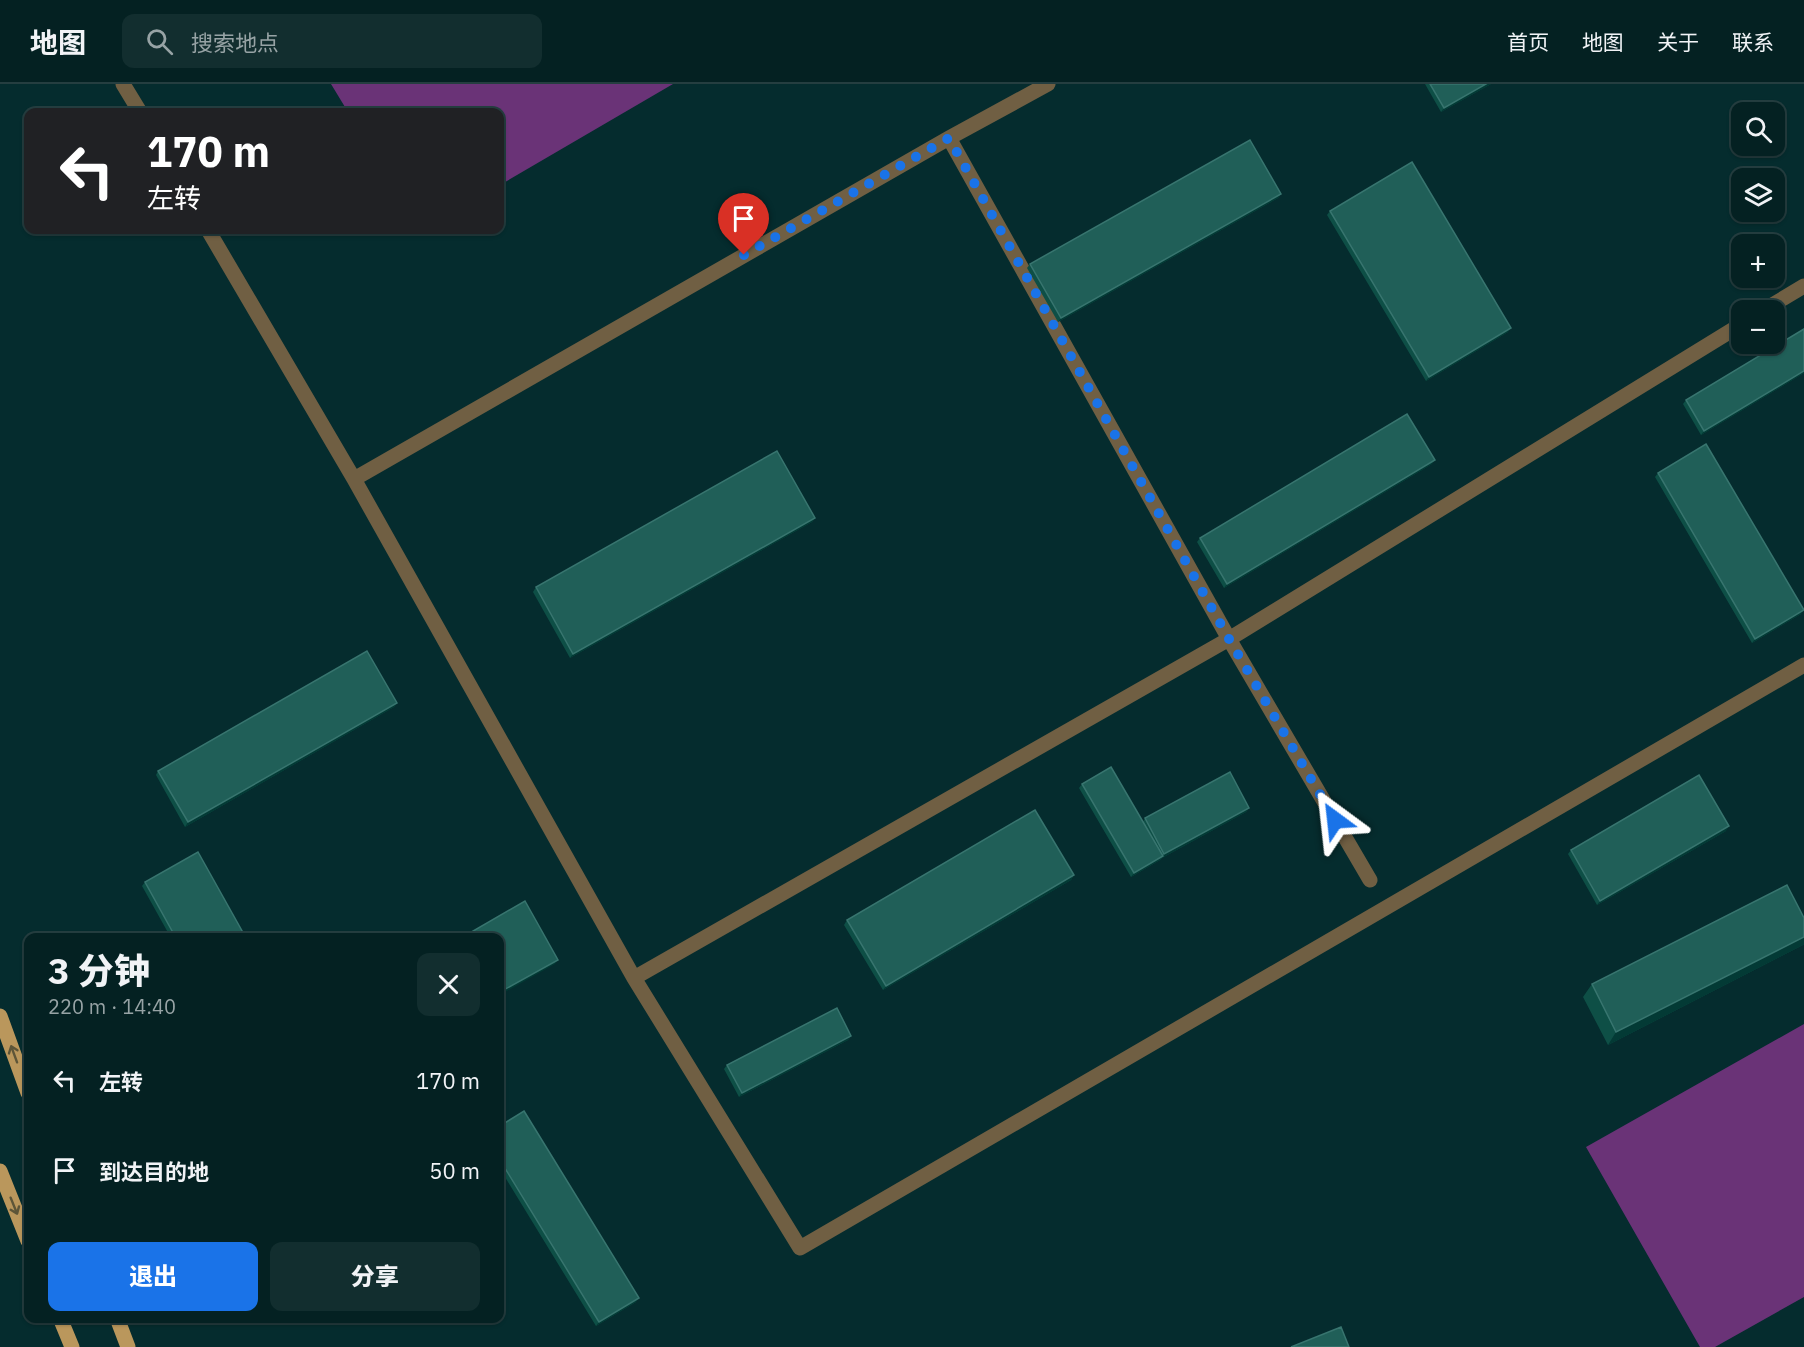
<!DOCTYPE html>
<html lang="zh">
<meta charset="utf-8">
<style>
:root{--surface:#042122;--page:#122e2f;--text:#f1f3f6;--muted:#97a3a5;--line:#253e40;--accent:#1a73e8}
body{margin:0;font-family:"IBM Plex Sans","Noto Sans SC",sans-serif;background:var(--page);color:var(--text);height:100vh;display:flex;flex-direction:column;font-size:22px;white-space:nowrap}
*{box-sizing:border-box;margin:0}
p{font-size:20px;color:var(--muted)}
.icon{flex:none;width:33px;height:33px;fill:none;stroke:currentColor;stroke-width:2;stroke-linecap:round;stroke-linejoin:round}
.map{position:relative;flex:1;overflow:hidden}
.panel{position:absolute;left:24px;top:849px;width:480px;height:390px;display:flex;flex-direction:column;background:var(--surface);border-radius:12px;box-shadow:0 2px 4px #0004,0 0 0 2px var(--line)}
.panel>*{flex:none}
.banner{position:absolute;left:24px;top:24px;width:480px;height:126px;border-radius:12px;box-shadow:0 2px 4px #0004,0 0 0 2px var(--line);background:#202124;color:#fff;overflow:hidden}
.tools{position:absolute;left:1731px;top:18px;display:grid;gap:12px}
.tools a{display:grid;place-items:center;width:54px;height:54px;border-radius:12px;background:var(--surface);box-shadow:0 2px 4px #0004,0 0 0 2px var(--line);font-size:30px}
.pin{position:absolute;display:grid;place-items:center;width:51px;height:51px;color:#fff;margin:-62px -26px;border-radius:50% 50% 50% 0;rotate:-45deg;box-shadow:0 0 6px #0007}
.pin .icon{rotate:45deg}
.me{position:absolute;width:66px;margin:-33px;rotate:330deg;stroke-linejoin:round;filter:drop-shadow(0 0 4px #0008)}
.turn{display:flex;align-items:center;gap:21px;height:126px;padding:0 24px;font-size:27px}
.turn .icon{width:78px;height:78px;stroke-width:2.5}
.turn b{display:block;font-size:42px;line-height:51px}
.round{display:grid;place-items:center;flex:none;width:63px;height:63px;border-radius:12px;background:var(--page)}
.overview{display:flex;align-items:center;justify-content:space-between;height:102px;padding:0 24px}
h1{font-size:36px;font-weight:800;line-height:45px}
.button{display:flex;gap:12px;margin-top:auto;padding:12px 24px}
.button a{flex:1;height:69px;border-radius:12px;background:var(--accent);color:#fff;font-size:24px;font-weight:800;line-height:69px;text-align:center}
.button a+a{background:var(--page);color:var(--text)}
ul{padding:0;list-style:none}
li{display:flex;align-items:center;gap:18px;height:90px;padding:0 24px}
li div{flex:1}
li b{display:block;font-size:22px}
li em{font-style:normal}
header{display:flex;align-items:center;gap:36px;box-sizing:border-box;height:84px;padding:0 30px;background:var(--surface);border-bottom:2px solid var(--line)}
header strong{font-size:28px}
nav{display:flex;gap:33px;margin-inline-start:auto;font-size:21px}
.search{width:420px;height:54px;background:var(--page);display:flex;align-items:center;gap:15px;box-sizing:border-box;padding:0 21px;border-radius:12px;color:var(--muted);font-size:22px}
.map>svg:first-child{display:block}
.green{fill:#6a3377}
.lines{fill:none;stroke-linecap:round;stroke-linejoin:round}
.minor{stroke:#705f43;stroke-width:15}
.major{stroke:#ba975c;stroke-width:15}
.wall{fill:#0e4f46}
.shaded-wall{fill:#033a35}
.building{fill:#205f58;stroke:#38756f;stroke-width:1.5}
.oneway{stroke:#5d5538}
.route{stroke:#1a73e8;stroke-width:10;stroke-dasharray:0 18}
</style>
<header>
<strong>地图</strong>
<div class="search"><svg class="icon" aria-label="search" viewBox="0 0 24 24"><circle cx="10" cy="10" r="6"/><path d="M15 15l6 6"/></svg>搜索地点</div>
<nav><a>首页</a><a>地图</a><a>关于</a><a>联系</a></nav>
</header>
<div class="map">
<svg width="1804" height="1263" viewBox="0 0 1804 1263">
<rect width="100%" height="100%" fill="#052c2e"/>
<!-- green -->
<path class="green" d="M331 0H673L500 101V28H348Z
M1804 940V1213L1715 1263H1700L1586 1063Z"/>
<g class="lines">
<!-- minor -->
<path class="minor" d="M123 0 140 28
M949 54 1229 555 1370 796
M208 146 354 395 634 894 800 1164 1804 581
M1764 226 1804 202
M354 395 949 54 1048 0
M634 894 1229 555 1742 240"/>
<!-- major -->
<path class="major" d="M0 932 28 1009
M0 1087 28 1157
M60 1234 72 1263
M117 1234 128 1263"/>
</g>
<!-- wall -->
<path class="wall" d="M1425 0H1491L1441 28Z
M1281 110 1278 114 1058 238 1027 184 1030 180Z
M1330 127 1508 248 1426 297 1327 131Z
M1804 245V289L1701 351 1683 320 1686 316Z
M1432 380 1224 504 1197 458 1200 454Z
M1658 389 1801 530 1752 559 1655 393Z
M815 434 812 438 570 574 533 508 536 503Z
M397 619 394 623 185 743 156 691 158 687Z
M1082 700 1143 738 1145 734 1249 724 1246 728 1162 774 1160 776 1131 793 1079 704Z
M1726 747 1597 821 1568 770 1571 766Z
M1074 791 1071 796 883 906 844 841 847 836Z
M145 798 246 854H171L142 802Z
M1804 834V860L1803 861 1608 961 1583 913 1592 900Z
M851 952 848 956 739 1013 724 985 727 981Z
M500 1042 636 1218 596 1242 500 1085Z"/>
<!-- shaded-wall -->
<path class="shaded-wall" d="M1486 0H1491L1441 28 1444 24Z
M1281 110 1278 114 1058 238 1061 234Z
M1511 244 1508 248 1426 297 1429 293Z
M1804 287V289L1701 351 1704 347Z
M1435 376 1432 380 1224 504 1227 500Z
M815 434 812 438 570 574 573 570Z
M1804 526 1801 530 1752 559 1755 555Z
M397 619 394 623 185 743 188 738Z
M1249 724 1246 728 1162 774 1160 776 1131 793 1134 789 1162 772 1164 770Z
M1729 742 1726 747 1597 821 1600 817Z
M1074 791 1071 796 883 906 886 902Z
M1804 853V860L1803 861 1608 961 1616 948Z
M558 876 555 880 500 911V908Z
M851 952 848 956 739 1013 742 1009Z
M639 1214 636 1218 596 1242 599 1238Z"/>
<!-- building -->
<path class="building" d="M1430 0H1486L1444 24Z
M1250 56 1281 110 1061 234 1030 180Z
M1412 78 1511 244 1429 293 1330 127Z
M1804 245V287L1704 347 1686 316Z
M1407 330 1435 376 1227 500 1200 454Z
M1706 360 1804 526 1755 555 1658 389Z
M777 367 815 434 573 570 536 503Z
M367 567 397 619 188 738 158 687Z
M1111 683 1163 772 1134 789 1082 700Z
M1230 688 1249 724 1164 770 1145 734Z
M1699 691 1729 742 1600 817 1571 766Z
M1035 726 1074 791 886 902 847 836Z
M198 768 246 854H176L145 798Z
M1787 801 1804 834V853L1616 948 1592 900Z
M525 817 558 876 500 908V854H461Z
M837 924 851 952 742 1009 727 981Z
M524 1027 639 1214 599 1238 500 1076V1042Z
M1341 1243 1349 1263H1291Z"/>
<!-- one-way arrows -->
<defs><path id="oneway-shaft" d="M-6 0H5M1.5-3L5.5 0L1.5 3" fill="none" stroke-width="1.6" stroke-linecap="round" stroke-linejoin="round" transform="scale(1.5)"/></defs>
<g class="oneway">
<use href="#oneway-shaft" transform="translate(14 970) rotate(-110)"/>
<use href="#oneway-shaft" transform="translate(14 1122) rotate(68)"/>
</g>
<g class="lines">
<!-- route -->
<path class="route" d="M744 171 949 54 1229 555 1335 736"/>
</g>
</svg>
<div class="tools">
<a><svg class="icon" aria-label="search" viewBox="0 0 24 24"><circle cx="10" cy="10" r="6"/><path d="M15 15l6 6"/></svg></a>
<a><svg class="icon" aria-label="layers" viewBox="0 0 24 24"><path d="M12 4l9 5-9 5-9-5zM3 14l9 5 9-5"/></svg></a>
<a>+</a>
<a>−</a>
</div>
<div class="pin" style="left:744px;top:171px;background:#d93025"><svg class="icon" aria-label="arrive" viewBox="0 0 24 24"><path d="M6 21V4h12l-3 4 3 4H6"/></svg></div>
<svg class="me" style="left:1335px;top:736px" viewBox="-20 -20 40 40"><path d="M0-17L14 15 0 8-14 15z" fill="#1a73e8" stroke="#fff" stroke-width="4"/></svg>
<div class="banner">
<div class="turn"><svg class="icon" aria-label="left" viewBox="0 0 24 24"><path d="M17 20v-9H6M10 6l-5 5 5 5"/></svg><div><b>170 m</b>左转</div></div>
</div>
<section class="panel">
<div class="overview"><div><h1>3 分钟</h1><p>220 m · 14:40</p></div><a class="round"><svg class="icon" aria-label="close" viewBox="0 0 24 24"><path d="M6 6l12 12M18 6L6 18"/></svg></a></div>
<ul>
<li><svg class="icon" aria-label="left" viewBox="0 0 24 24"><path d="M17 20v-9H6M10 6l-5 5 5 5"/></svg><div><b>左转</b></div><em>170 m</em></li>
<li><svg class="icon" aria-label="arrive" viewBox="0 0 24 24"><path d="M6 21V4h12l-3 4 3 4H6"/></svg><div><b>到达目的地</b></div><em>50 m</em></li>
</ul>
<div class="button"><a>退出</a><a>分享</a></div>
</section>
</div>
